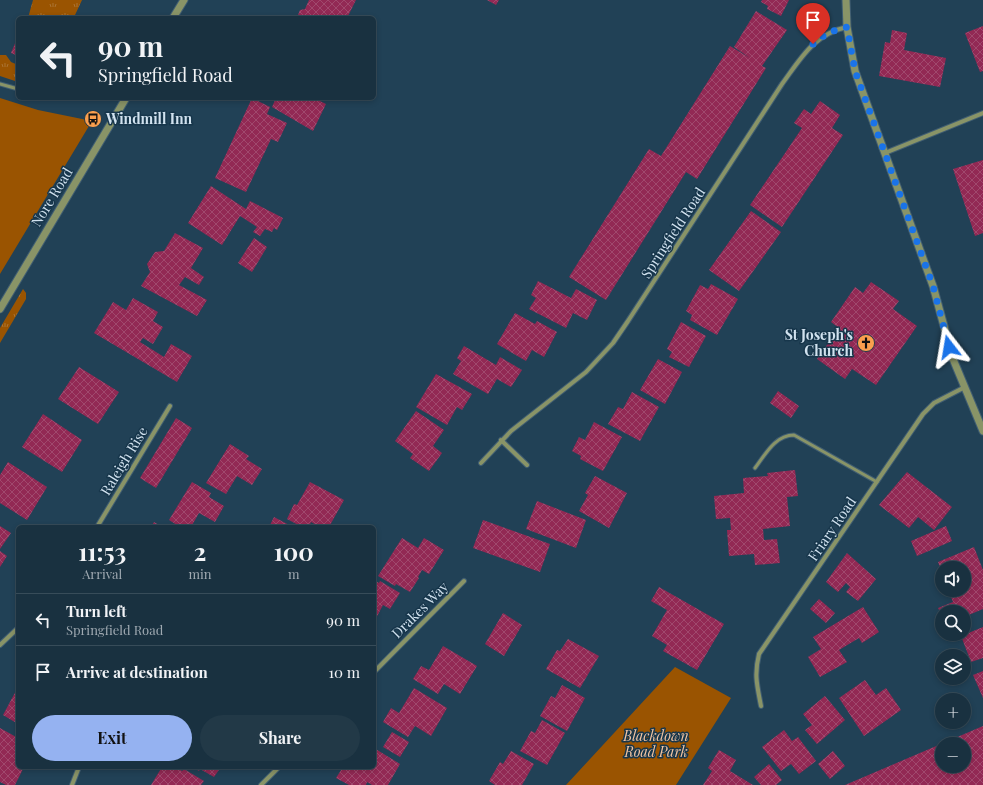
<!DOCTYPE html>
<meta charset="utf-8">
<style>
:root{--surface:#193140;--page:#223947;--text:#f1f3f6;--muted:#9fa9b1;--line:#374c59;--accent:#95b2f1}
body{margin:0;font-family:"Playfair Display",serif;background:var(--page);color:var(--text);height:100vh;display:flex;flex-direction:column;font-size:15px;white-space:nowrap}
*{box-sizing:border-box;margin:0}
p{font-size:13px;color:var(--muted)}
.icon{flex:none;width:22px;height:22px;fill:none;stroke:currentColor;stroke-width:2;stroke-linecap:round;stroke-linejoin:round}
.map{position:relative;flex:1;overflow:hidden}
.side{position:absolute;left:16px;top:525px;width:360px;height:244px;display:flex;flex-direction:column;background:var(--surface);border-radius:6px;box-shadow:0 2px 6px #0003,0 0 0 1px var(--line)}
.side>*{flex:none}
.hud{position:absolute;left:16px;top:16px;width:360px;height:84px;border-radius:6px;box-shadow:0 2px 6px #0003,0 0 0 1px var(--line);background:#193140;color:var(--text);overflow:hidden}
.fabs{position:absolute;left:935px;top:561px;display:grid;gap:8px}
.fabs a{display:grid;place-items:center;width:36px;height:36px;border-radius:50%;background:var(--surface);box-shadow:0 2px 6px #0003,0 0 0 1px var(--line);font-size:20px}
.pin{position:absolute;display:grid;place-items:center;width:34px;height:34px;color:#fff;margin:-41px -17px;border-radius:50% 50% 50% 0;rotate:-45deg;box-shadow:0 0 4px #0007}
.pin .icon{rotate:45deg}
.me{position:absolute;width:44px;margin:-22px;rotate:346deg;stroke-linejoin:round;filter:drop-shadow(0 0 3px #0008)}
.turn{display:flex;align-items:center;gap:14px;height:84px;padding:0 16px;font-size:18px}
.turn .icon{width:52px;height:52px;stroke-width:2.5}
.turn b{display:block;font-size:28px;line-height:34px}
.eta{display:flex;justify-content:space-evenly;align-items:center;height:68px;text-align:center}
.eta b{font-size:24px;font-weight:700;line-height:28px}
.action{display:flex;gap:8px;margin-top:auto;padding:8px 16px}
.action a{flex:1;height:46px;border-radius:24px;background:var(--accent);color:#111;font-size:16px;font-weight:700;line-height:46px;text-align:center}
.action a+a{background:var(--page);color:var(--text)}
ul{padding:0;list-style:none}
li{display:flex;align-items:center;gap:12px;height:52px;padding:0 16px;border-top:1px solid var(--line)}
li div{flex:1}
li b{display:block;font-size:15px}
li em{font-style:normal}
.map>svg:first-child{display:block}
.grass{fill:url(#grass-tufts)}
.park{fill:#9a5401}
.building{fill:url(#building-cross-hatch);fill-rule:evenodd}
.lines{fill:none;stroke-linecap:round;stroke-linejoin:round}
.service-casing{stroke:#415e72;stroke-width:5}
.minor-casing{stroke:#415e72;stroke-width:6}
.tertiary-casing{stroke:#415e72;stroke-width:9}
.service{stroke:#899467;stroke-width:3}
.minor{stroke:#899467;stroke-width:4}
.tertiary{stroke:#899467;stroke-width:7}
.route{stroke:#1a73e8;stroke-width:7;stroke-dasharray:0 12.6}
.labels{text-anchor:middle;stroke-width:3;stroke-linejoin:round;paint-order:stroke}
.poi-label{font-size:14px;font-weight:bold;fill:#d1e2ef;stroke:#17364b;text-anchor:start}
.street-label{font-size:14px;fill:#d1e2ef;stroke:#17364b}
.park-label{font-size:14px;font-style:italic;fill:#f3c5a2;stroke:#17364b}
</style>
<div class="map">
<svg width="983" height="785" viewBox="0 0 983 785">
<defs>
<pattern id="grass-tufts" width="24" height="20" patternUnits="userSpaceOnUse"><rect width="24" height="20" fill="#9a5401"/><path d="M3 7l-1-3M5 7V3M7 7l1-3M15 17l-1-3M17 17v-4M19 17l1-3" fill="none" stroke="#ab7433"/></pattern>
<pattern id="building-cross-hatch" width="8" height="8" patternUnits="userSpaceOnUse"><rect width="8" height="8" fill="#922954"/><path d="M0 0l8 8M0 8l8-8" fill="none" stroke="#a0486d"/></pattern>
</defs>
<rect width="100%" height="100%" fill="#214156"/>
<!-- grass -->
<path class="grass" d="M33 0H82L75 15H71V18H28Z
M0 55H6L11 62 18 65V82L0 76Z
M23 289 26 293V299L0 343V328Z"/>
<!-- park -->
<path class="park" d="M0 98 38 110 92 121 0 274Z
M675 667 731 698 676 785H566Z"/>
<!-- building -->
<path class="building" d="M309 0H356L347 18H299L298 15 300 10 305 9Z
M487 0H499L496 5Z
M762 0H789L781 16 767 9 768 6 761 2Z
M756 11 787 30 762 66 766 68 697 179 686 172 606 300 569 277 649 149 661 156 730 46 750 58 734 47Z
M983 26V71L980 72 965 33Z
M892 30 907 33 904 50 946 58 940 87 879 76 885 42 890 43Z
M18 36V56L11 53Z
M252 98 270 107 267 114 287 123 278 142 271 139 246 192 215 178Z
M276 98H299V99L304 101 305 98H314L326 104 313 131 272 107Z
M820 101 840 115 832 128 843 135 782 227 750 205 802 128 794 123 804 109 811 114Z
M983 160V233L975 236 953 169Z
M211 186 246 209 250 201 283 218 277 230 274 228 272 232 265 229 260 236 253 232 257 227 240 216 222 245 188 223Z
M751 211 781 232 739 291 709 270Z
M175 233 203 248 191 268 204 277 199 285 185 277 179 285 207 300 197 316 141 286 150 272 147 264 155 252 164 251Z
M254 238 267 247 252 272 238 263Z
M538 281 571 298 576 289 597 300 587 320 573 313 566 328 529 309 536 298 531 295Z
M871 282 899 301 893 309 917 326 876 385 852 369 845 379 817 359 839 328 831 322 855 287 863 293Z
M711 284 738 299 717 335 690 320 692 315 686 311 700 285 708 289Z
M133 298 158 312 153 321 163 327 153 344 143 338 140 342 164 357 171 344 192 356 177 382 94 333 113 302 126 310Z
M515 313 535 324 537 321 557 332 544 357 532 350 526 361 497 344Z
M681 322 706 336 689 367 669 357 672 352 667 349Z
M464 346 496 365 500 357 522 370 511 387 497 379 488 394 453 374 461 361 457 358Z
M658 359 682 372 665 404 640 390Z
M79 367 119 392 98 424 58 399Z
M436 374 472 394 462 410 457 407 447 425 416 407Z
M778 391 799 406 791 418 770 403Z
M632 392 659 407 640 441 608 424 618 407 623 409Z
M416 411 444 430 433 446 442 453 429 471 410 458 413 454 395 441Z
M43 414 82 440 62 472 22 447Z
M176 418 192 428 156 488 140 478Z
M594 422 622 437 603 471 580 459 581 456 572 451 579 437 585 440Z
M230 444 249 456 246 459 262 469 252 485 237 476 226 494 206 483Z
M8 462 47 487 27 520 0 503V475Z
M795 470 798 496 787 497 790 526 763 529 764 540 777 539 780 563 755 565 754 554 729 556 727 530H731L730 518 716 519 714 496 744 493 743 478 768 476 767 473Z
M907 472 952 507 934 530 918 517 909 528 879 505Z
M595 476 627 493 609 528 579 511 588 495 585 493Z
M192 482 211 493 209 497 224 506 215 522 199 513 191 527H180L169 520Z
M310 482 344 500 329 527H320L311 522 309 527H302L287 519 294 504 297 505Z
M537 501 586 520 576 548 526 529Z
M274 517 293 527H269Z
M483 520 550 544 540 572 473 548Z
M154 522 162 527H151Z
M0 526 11 533 0 549Z
M946 526 952 541 917 556 911 541Z
M402 538 418 548 424 538 444 550 429 574 422 570 418 577 419 578 410 592 396 584 395 586 378 576Z
M974 547 983 570V609L964 617V612H942V616L938 608 953 602 950 594 960 590H964V568H942V572L938 562Z
M0 551 7 556 0 567Z
M847 553 876 579 858 601 846 592 850 587 846 583 838 592 826 582Z
M374 580 379 583 380 581 400 593 390 609 383 605 374 622Z
M659 587 724 624 697 670 663 651 667 645 652 636 667 610 651 601Z
M819 599 835 613 826 623 810 609Z
M863 607 879 632 862 643 859 638 839 650 847 662 820 677 808 657 821 649 813 637Z
M503 613 522 625 504 656 485 644Z
M983 627V658L971 662 961 636Z
M568 639 599 656 580 688 546 669 557 650 560 651Z
M443 646 477 666 460 694 444 684 438 694 413 679 421 666 429 670Z
M983 671V698L973 675Z
M865 680 876 695 886 688 901 710 864 736 839 698Z
M562 685 585 698 567 731 540 716 551 696 555 698Z
M18 687V724L3 715Z
M414 688 447 708 431 736 415 726 408 737 383 722 391 708 399 713Z
M825 696 845 720 817 744 805 730 812 725 803 714Z
M542 720 565 733 547 765 520 751 531 731 535 733Z
M983 726V785H845L941 744ZM942 744H964V766H942Z
M0 728 18 738V767H24L15 785H6L0 782Z
M784 730 792 741 798 737 816 761 799 774 791 764 781 771 762 747Z
M392 732 409 742 400 757 383 747Z
M374 748 400 764 388 785H372L367 782 366 785H349L336 778 343 767H350L352 768 353 767H374Z
M719 750 736 760 730 771 753 785H703L712 771 708 768Z
M511 751 534 764 522 785H495L489 781 500 762 503 764Z
M833 751 845 766 830 779 818 764Z
M769 764 782 780 776 785H761L754 777Z
M162 767H176L182 771 184 769 204 781 201 785H151Z
M193 767H221L214 777 200 769 199 771Z"/>
<g class="lines">
<!-- service casing -->
<g class="service-casing">
<path id="service" d="M0 84 18 89
M755 468C765 455 775 435 794 435L877 482"/>
</g>
<!-- minor casing -->
<g class="minor-casing">
<path id="minor" d="M885 153 983 113
M501 440 527 465
M481 463 511 431 586 372 613 343 628 321 782 84C801 58 814 34 847 27
M97 527 170 406
M0 645 18 628
M374 672 464 581
M761 706C757 685 754 675 759 654L923 414 934 403 965 387
M72 785 79 767
M261 785 279 767"/>
</g>
<!-- tertiary casing -->
<g class="tertiary-casing">
<path id="tertiary" d="M846 0 847 27 855 71 933 286 953 359 983 431
M173 18 184 0
M0 309 126 98"/>
</g>
<!-- service -->
<use href="#service" class="service"/>
<!-- minor -->
<use href="#minor" class="minor"/>
<!-- tertiary -->
<use href="#tertiary" class="tertiary"/>
</g>
<g class="lines">
<!-- route -->
<path class="route" d="M813 44C823 35 833 30 847 27L855 71 933 286 949 347"/>
</g>
<!-- icons -->
<defs>
<g id="bus-disc" transform="scale(0.9)"><circle r="9.5" fill="#fa9f4e" stroke="#17364b"/><path d="M-5-6H5V4H4V6H2V4H-2V6H-4V4H-5ZM-3.5-4V0h7V-4ZM-3.5 1.2v1.5H-2V1.2ZM2 1.2v1.5H3.5V1.2Z" fill="#111"/></g>
<g id="church-disc" transform="scale(0.9)"><circle r="9.5" fill="#fa9f4e" stroke="#17364b"/><path d="M-1.2-6h2.4v3.5h3.3v2.4h-3.3V6h-2.4V-.1h-3.3v-2.4h3.3Z" fill="#111"/></g>
</defs>
<g fill-rule="evenodd">
<use href="#bus-disc" x="93" y="119"/>
<use href="#church-disc" x="866" y="343"/>
</g>
<g class="labels">
<!-- poi labels -->
<g class="poi-label">
<text x="106" y="124">Windmill Inn</text>
<text x="853" y="340" text-anchor="end">St Joseph's<tspan x="853" dy="16">Church</tspan></text>
</g>
<!-- street labels -->
<g class="street-label">
<text transform="translate(52 197) rotate(-59)" y="5">Nore Road</text>
<text transform="translate(673 233) rotate(-57)" y="5">Springfield Road</text>
<text transform="translate(124 461) rotate(-59)" y="5">Raleigh Rise</text>
<text transform="translate(832 529) rotate(-56)" y="5">Friary Road</text>
<text transform="translate(420 610) rotate(-45)" y="5">Drakes Way</text>
</g>
<!-- park labels -->
<g class="park-label">
<text x="656" y="741">Blackdown<tspan x="656" dy="16">Road Park</tspan></text>
</g>
</g>
</svg>
<div class="fabs">
<a><svg class="icon" aria-label="sound" viewBox="0 0 24 24"><path d="M4 9h4l5-4v14l-5-4H4zM17 9q2 3 0 6"/></svg></a>
<a><svg class="icon" aria-label="search" viewBox="0 0 24 24"><circle cx="10" cy="10" r="6"/><path d="M15 15l6 6"/></svg></a>
<a><svg class="icon" aria-label="layers" viewBox="0 0 24 24"><path d="M12 4l9 5-9 5-9-5zM3 14l9 5 9-5"/></svg></a>
<a>+</a>
<a>−</a>
</div>
<div class="pin" style="left:813px;top:44px;background:#d93025"><svg class="icon" aria-label="arrive" viewBox="0 0 24 24"><path d="M6 21V4h12l-3 4 3 4H6"/></svg></div>
<svg class="me" style="left:949px;top:347px" viewBox="-20 -20 40 40"><path d="M0-17L14 15 0 8-14 15z" fill="#1a73e8" stroke="#fff" stroke-width="4"/></svg>
<div class="hud">
<div class="turn"><svg class="icon" aria-label="left" viewBox="0 0 24 24"><path d="M17 20v-9H6M10 6l-5 5 5 5"/></svg><div><b>90 m</b>Springfield Road</div></div>
</div>
<section class="side">
<div class="eta">
<div><b>11:53</b><p>Arrival</p></div>
<div><b>2</b><p>min</p></div>
<div><b>100</b><p>m</p></div>
</div>
<ul>
<li><svg class="icon" aria-label="left" viewBox="0 0 24 24"><path d="M17 20v-9H6M10 6l-5 5 5 5"/></svg><div><b>Turn left</b><p>Springfield Road</p></div><em>90 m</em></li>
<li><svg class="icon" aria-label="arrive" viewBox="0 0 24 24"><path d="M6 21V4h12l-3 4 3 4H6"/></svg><div><b>Arrive at destination</b></div><em>10 m</em></li>
</ul>
<div class="action"><a>Exit</a><a>Share</a></div>
</section>
</div>
